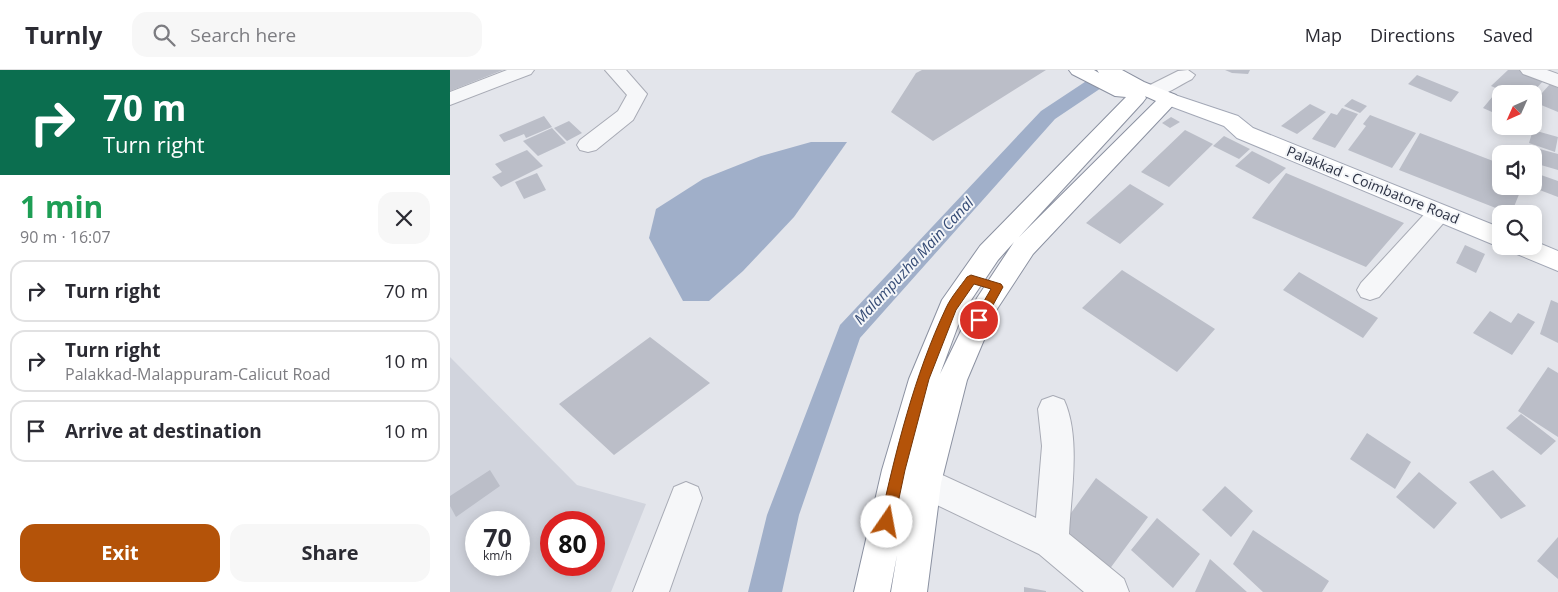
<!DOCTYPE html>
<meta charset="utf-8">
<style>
:root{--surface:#fff;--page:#f7f7f7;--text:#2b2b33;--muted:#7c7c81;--line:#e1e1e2;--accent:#b45309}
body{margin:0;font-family:"Open Sans",sans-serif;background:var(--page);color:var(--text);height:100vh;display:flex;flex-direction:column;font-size:19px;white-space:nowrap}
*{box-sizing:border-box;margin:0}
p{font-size:16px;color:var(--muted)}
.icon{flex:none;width:28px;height:28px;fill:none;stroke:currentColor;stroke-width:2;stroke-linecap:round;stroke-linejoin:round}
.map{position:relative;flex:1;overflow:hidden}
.panel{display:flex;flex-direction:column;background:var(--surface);width:450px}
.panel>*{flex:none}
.banner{background:#0b6e4f;color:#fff;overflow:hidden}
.needle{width:32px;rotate:225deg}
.buttons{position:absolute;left:1042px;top:15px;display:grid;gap:10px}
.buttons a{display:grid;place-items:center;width:50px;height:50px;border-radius:10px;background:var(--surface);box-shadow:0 2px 12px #0003;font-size:25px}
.speed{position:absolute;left:15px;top:441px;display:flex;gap:10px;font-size:25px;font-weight:700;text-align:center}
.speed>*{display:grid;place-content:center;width:65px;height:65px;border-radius:50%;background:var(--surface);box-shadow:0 2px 12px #0003;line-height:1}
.speed small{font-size:12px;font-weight:400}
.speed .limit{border:8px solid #d22;background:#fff;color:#111}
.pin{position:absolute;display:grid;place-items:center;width:42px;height:42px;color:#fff;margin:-21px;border:2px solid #fff;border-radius:50%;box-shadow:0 1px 5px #0007}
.me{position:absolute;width:55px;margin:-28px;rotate:12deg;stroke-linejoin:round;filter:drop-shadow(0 0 4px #0008)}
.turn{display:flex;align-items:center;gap:18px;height:105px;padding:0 20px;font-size:22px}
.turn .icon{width:65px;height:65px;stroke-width:2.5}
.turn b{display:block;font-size:35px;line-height:42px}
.round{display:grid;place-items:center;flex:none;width:52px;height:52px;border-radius:15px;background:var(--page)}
.headline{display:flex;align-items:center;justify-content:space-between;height:85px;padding:0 20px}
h1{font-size:30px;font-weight:700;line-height:38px;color:#1e9e55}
.button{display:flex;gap:10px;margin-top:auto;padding:10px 20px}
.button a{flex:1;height:58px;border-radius:15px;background:var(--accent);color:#fff;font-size:20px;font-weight:700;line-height:58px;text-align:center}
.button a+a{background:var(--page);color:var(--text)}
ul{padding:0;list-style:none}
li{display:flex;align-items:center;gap:15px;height:62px;margin:0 10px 8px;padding:0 10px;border:2px solid var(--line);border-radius:15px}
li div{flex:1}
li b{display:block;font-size:19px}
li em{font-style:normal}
header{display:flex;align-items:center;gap:30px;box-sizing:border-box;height:70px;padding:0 25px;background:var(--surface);border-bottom:1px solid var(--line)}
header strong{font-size:24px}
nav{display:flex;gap:28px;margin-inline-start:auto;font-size:18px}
.search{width:350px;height:45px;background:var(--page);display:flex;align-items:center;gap:12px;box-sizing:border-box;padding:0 18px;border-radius:15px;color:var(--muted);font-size:19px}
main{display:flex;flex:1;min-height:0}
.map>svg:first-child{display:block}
.built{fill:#d1d4dd;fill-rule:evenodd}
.water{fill:#a0afc9}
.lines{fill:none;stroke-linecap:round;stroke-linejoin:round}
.canal{fill:#a0afc9;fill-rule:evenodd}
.building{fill:#bbbec8}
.minor-casing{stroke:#a8abb5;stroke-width:2}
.major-casing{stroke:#a3a8b6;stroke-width:2}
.highway-casing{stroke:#8b91a1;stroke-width:2}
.minor{fill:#f6f7f9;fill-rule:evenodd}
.major{fill:#fff;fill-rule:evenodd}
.highway{fill:#fff;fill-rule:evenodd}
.route{fill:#b45309;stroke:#753606}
.labels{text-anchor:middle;stroke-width:4;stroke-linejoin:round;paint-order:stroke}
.street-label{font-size:14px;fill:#2b3143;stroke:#f3f5f8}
.water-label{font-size:15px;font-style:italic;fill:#364c76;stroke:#f3f5f8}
</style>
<header>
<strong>Turnly</strong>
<div class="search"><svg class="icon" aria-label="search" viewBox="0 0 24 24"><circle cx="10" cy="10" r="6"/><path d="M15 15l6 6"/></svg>Search here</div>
<nav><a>Map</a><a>Directions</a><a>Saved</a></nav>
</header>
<main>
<section class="panel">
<div class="banner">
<div class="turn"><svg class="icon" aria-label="right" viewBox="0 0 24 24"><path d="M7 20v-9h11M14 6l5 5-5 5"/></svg><div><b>70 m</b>Turn right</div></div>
</div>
<div class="headline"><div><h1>1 min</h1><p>90 m · 16:07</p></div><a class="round"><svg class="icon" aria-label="close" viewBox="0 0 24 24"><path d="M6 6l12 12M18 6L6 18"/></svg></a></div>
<ul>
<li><svg class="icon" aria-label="right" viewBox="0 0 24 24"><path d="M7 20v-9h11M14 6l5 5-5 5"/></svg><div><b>Turn right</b></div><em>70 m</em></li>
<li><svg class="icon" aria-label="right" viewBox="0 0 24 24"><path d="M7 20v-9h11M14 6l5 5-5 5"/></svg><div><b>Turn right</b><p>Palakkad-Malappuram-Calicut Road</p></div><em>10 m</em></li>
<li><svg class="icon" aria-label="arrive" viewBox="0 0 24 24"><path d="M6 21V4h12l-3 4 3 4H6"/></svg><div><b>Arrive at destination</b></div><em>10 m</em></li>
</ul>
<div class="button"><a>Exit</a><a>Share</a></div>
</section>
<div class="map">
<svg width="1108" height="522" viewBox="0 0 1108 522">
<rect width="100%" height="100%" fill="#e3e5eb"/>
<!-- built -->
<path class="built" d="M0 287 127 415 196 434 161 522H0ZM26 452H69V495H26ZM101 452H144V495H101Z"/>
<!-- water -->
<path class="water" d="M361 72H397L344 147 293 201 259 231H233L199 168 206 139 253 109 311 86Z"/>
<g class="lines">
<!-- canal -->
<path class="canal" d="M653 0H674L672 4 605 49 410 268 349 445 332 522H298L317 445 390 255 591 41Z"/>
</g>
<!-- building -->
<path class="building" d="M0 0H53L0 21Z
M472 0H596L483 71 441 42 466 3Z
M775 0H800L798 4 782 3Z
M1058 0H1072L1095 9 1081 24H1060L1041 16Z
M967 5 1009 22 1001 32 958 14Z
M1100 14 1108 18V42L1084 32Z
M1043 26 1051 29V46L1033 38Z
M902 29 917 36 910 43 894 36Z
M860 34 876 42 847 64 831 56Z
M892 38 908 44 885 78 862 69 881 43 887 45Z
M920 45 966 63 942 98 898 80 916 56 913 54Z
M94 46 102 57 76 68 74 64 54 72 49 65Z
M721 47 730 52 720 58 712 53Z
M119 51 132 63 117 71 104 58Z
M102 58 116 73 88 86 73 71Z
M735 60 763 74 719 117 691 102Z
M1083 60 1108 67 1105 82 1079 73Z
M970 63 1051 94 1050 115 1070 122 1061 144 949 100Z
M774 66 800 79 789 89 763 76Z
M1075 75 1108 84V100L1084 93V84H1074Z
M77 80 93 96 51 117 42 107 52 102 45 94Z
M802 81 836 98 819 114 785 96Z
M87 103 96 120 74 129 65 112Z
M836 103 954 153 916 197 802 148Z
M1091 105 1108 111V127L1087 119Z
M680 114 714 134 670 174 636 153Z
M1015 175 1035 184 1026 203 1006 193Z
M672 200 765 259 727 302 632 238Z
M849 202 928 248 913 268 833 220Z
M1101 230 1108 233V273L1090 264Z
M1040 241 1061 253 1068 243 1085 252 1062 285 1023 263Z
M200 267 260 313 164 385 109 334Z
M1098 297 1108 303V367L1068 341Z
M1071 344 1106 371 1091 385 1056 358Z
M917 363 961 392 945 419 900 389Z
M40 400 50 416 6 447 0 436V426Z
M1043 400 1076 436 1051 449 1019 412Z
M969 402 1007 433 984 459 946 427Z
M646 408 698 447 656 504 611 457Z
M775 416 803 441 781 467 752 440Z
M707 448 750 484 723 518 681 480Z
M803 460 879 511 872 522H813L783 494Z
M1108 467V509L1087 491Z
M760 489 797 522H745Z
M574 517 596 521V522H574Z"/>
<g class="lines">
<!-- minor casing -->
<g class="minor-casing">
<path id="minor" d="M57 0H84L81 4 0 35V22Z
M155 0H176L197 24 183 50 146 80 138 82 130 80 127 75 130 70 168 41 177 25Z
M738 0 745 5 742 9C728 16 710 30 694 26L691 22 694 18 728 1Z
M1070 0H1097L1108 4V17L1073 4Z
M989 135 997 137 1001 143 997 149 929 227 920 230 911 227 907 220 911 213 981 137Z
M603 326 614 330C631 367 621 423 619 464L674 509 679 522H634L589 484 464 424 459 413 464 402 475 397 586 448 592 376 588 339 592 330Z
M236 412 248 417 252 428 219 522H183L224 417Z"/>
</g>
<!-- major casing -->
<g class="major-casing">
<path id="major" d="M719 23 788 46 803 58 1051 158V176H1053L1042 174 787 68 774 56 712 33 709 29 712 25Z
M1084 171 1108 181V201L1062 182 1059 176H1084Z"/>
</g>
<!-- highway casing -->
<g class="highway-casing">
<path id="highway" d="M619 0H644L649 3 647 0H672L694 12 726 25 729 29 583 184 547 239 517 310 499 381 491 413 477 522H441L447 485 440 522H404L432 400 459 309 492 230 530 176 676 27 665 26 622 4ZM695 26 706 31 569 167 693 32 696 28ZM564 172 527 228 490 304 513 242 548 190Z"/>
</g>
<!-- minor -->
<use href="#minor" class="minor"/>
<!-- major -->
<use href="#major" class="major"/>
<!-- highway -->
<use href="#highway" class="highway"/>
</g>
<!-- route -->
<path class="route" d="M521 205 551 214 553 217 533 253 529 255 523 250 541 219 524 214 506 240 479 309 455 400 444 452 442 457 437 459 432 457 430 452C446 380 464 306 496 238 501 227 510 217 517 207Z"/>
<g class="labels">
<!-- street labels -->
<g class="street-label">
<text transform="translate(923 115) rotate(22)" y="5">Palakkad - Coimbatore Road</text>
</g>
<!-- water labels -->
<g class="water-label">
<text transform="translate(464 191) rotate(-47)" y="5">Malampuzha Main Canal</text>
</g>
</g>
</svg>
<div class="buttons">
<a><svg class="needle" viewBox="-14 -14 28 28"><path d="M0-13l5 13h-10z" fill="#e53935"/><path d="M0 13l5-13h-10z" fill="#7c7c81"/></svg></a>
<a><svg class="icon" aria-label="sound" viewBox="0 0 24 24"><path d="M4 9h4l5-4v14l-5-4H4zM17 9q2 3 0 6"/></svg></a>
<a><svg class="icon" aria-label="search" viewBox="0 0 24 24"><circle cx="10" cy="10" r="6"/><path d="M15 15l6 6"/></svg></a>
</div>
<div class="speed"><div>70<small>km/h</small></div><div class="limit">80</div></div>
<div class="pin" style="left:529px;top:250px;background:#d93025"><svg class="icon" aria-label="arrive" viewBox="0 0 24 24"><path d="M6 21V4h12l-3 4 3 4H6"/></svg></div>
<svg class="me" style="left:437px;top:452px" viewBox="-20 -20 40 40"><circle r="19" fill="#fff"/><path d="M0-13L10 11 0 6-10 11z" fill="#b45309"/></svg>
</div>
</main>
